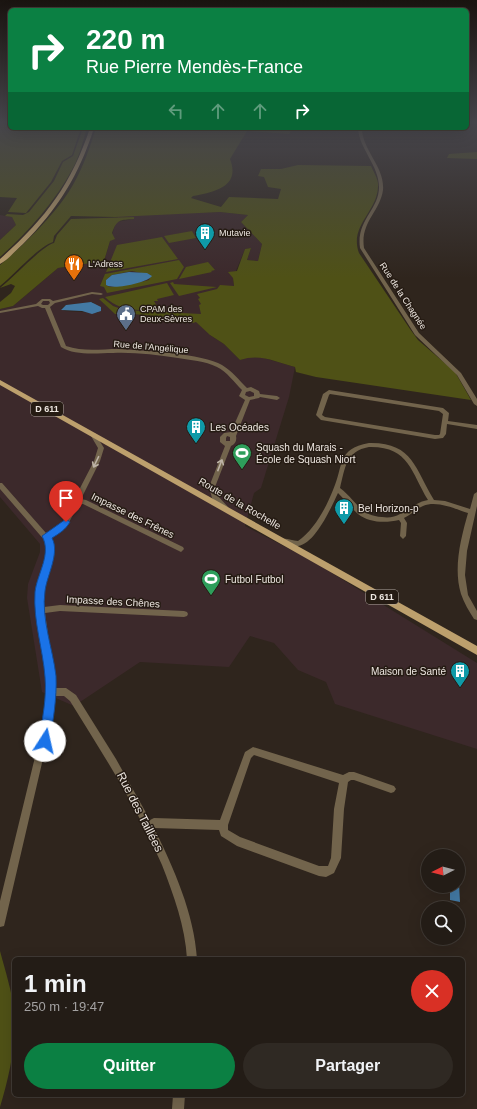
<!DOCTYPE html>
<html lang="fr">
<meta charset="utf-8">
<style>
:root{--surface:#231c16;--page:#2f2923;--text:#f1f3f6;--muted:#a3a1a1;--line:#403a35;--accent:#0b8043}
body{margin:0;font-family:Helvetica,sans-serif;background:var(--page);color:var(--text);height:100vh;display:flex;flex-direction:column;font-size:15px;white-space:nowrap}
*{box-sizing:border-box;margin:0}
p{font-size:13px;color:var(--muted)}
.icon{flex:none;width:22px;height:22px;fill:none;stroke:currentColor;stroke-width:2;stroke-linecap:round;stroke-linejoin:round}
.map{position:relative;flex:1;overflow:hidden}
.side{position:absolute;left:12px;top:957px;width:453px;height:140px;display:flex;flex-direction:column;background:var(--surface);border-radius:6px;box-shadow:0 4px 16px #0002,0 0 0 1px var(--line)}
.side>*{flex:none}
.top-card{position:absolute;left:8px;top:8px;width:461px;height:122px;border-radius:6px;box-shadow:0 4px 16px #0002,0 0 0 1px var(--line);background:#0b8043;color:#fff;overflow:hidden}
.needle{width:26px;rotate:264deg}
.buttons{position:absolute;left:421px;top:849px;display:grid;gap:8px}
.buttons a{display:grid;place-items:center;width:44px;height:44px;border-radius:50%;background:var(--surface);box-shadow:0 4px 16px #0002,0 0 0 1px var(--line);font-size:20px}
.pin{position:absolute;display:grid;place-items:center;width:34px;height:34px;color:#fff;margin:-41px -17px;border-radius:50% 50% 50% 0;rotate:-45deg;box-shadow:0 0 4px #0007}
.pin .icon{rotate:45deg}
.me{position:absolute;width:44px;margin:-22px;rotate:10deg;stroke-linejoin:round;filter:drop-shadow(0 0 3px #0008)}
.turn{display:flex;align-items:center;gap:14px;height:84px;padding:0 12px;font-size:18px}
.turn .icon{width:52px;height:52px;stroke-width:2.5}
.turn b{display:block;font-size:28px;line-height:34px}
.lanes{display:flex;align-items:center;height:38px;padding:0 12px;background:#0003;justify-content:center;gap:20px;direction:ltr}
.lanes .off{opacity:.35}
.round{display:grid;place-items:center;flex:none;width:42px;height:42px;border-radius:21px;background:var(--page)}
.overview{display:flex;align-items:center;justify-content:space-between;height:68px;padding:0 12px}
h1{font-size:24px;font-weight:800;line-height:30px}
.cta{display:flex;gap:8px;margin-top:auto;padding:8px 12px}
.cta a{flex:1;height:46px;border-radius:24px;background:var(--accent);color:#fff;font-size:16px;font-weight:800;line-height:46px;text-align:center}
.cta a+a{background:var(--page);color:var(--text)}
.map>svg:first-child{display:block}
.commercial{fill:#3c292b;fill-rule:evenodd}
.green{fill:#4f5116;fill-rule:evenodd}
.water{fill:#4379a4}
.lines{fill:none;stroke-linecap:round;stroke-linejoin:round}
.minor{fill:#72644c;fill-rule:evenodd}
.major{fill:#bda06d;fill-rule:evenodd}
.oneway{stroke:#bcb2a5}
.route{fill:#1a73e8;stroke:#114b97}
.labels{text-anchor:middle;stroke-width:3;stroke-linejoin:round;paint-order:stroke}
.far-poi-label{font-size:9px;fill:#ede6e0;stroke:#251b13;text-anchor:start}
.far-street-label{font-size:9px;fill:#ede6e0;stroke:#251b13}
.shield{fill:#251b13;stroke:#b1a9a2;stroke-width:1}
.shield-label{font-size:9px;font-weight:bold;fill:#ede6e0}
.poi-label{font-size:10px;fill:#ede6e0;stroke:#251b13;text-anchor:start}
.street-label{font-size:10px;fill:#ede6e0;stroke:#251b13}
.near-street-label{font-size:12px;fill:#ede6e0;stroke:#251b13}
</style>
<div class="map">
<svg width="477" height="1109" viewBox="0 0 477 1109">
<rect width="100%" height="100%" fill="#2f251d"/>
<!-- commercial -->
<path class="commercial" d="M220 212 248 215 241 222 262 244 258 261 247 260 251 248 245 249 233 278 234 286 210 335 224 344 240 360 251 356 261 357 295 367 289 397 261 488 254 493 245 526 311 560 477 663V749L335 704 326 682 298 670 274 643 250 636 229 667 140 662 74 706 42 692 27 598 28 584 40 552V544L0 497V309L13 306 58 268 104 261 116 222 134 219V217L118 218 116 215ZM93 302 98 313 65 311 61 309 66 305Z
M0 215 12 217 16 225 0 240Z"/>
<!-- green -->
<path class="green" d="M0 123H10V128H81L72 155 62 161 51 182 26 213 8 212 17 198 0 197Z
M83 128H87C83 141 80 154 74 166 56 201 29 231 0 257V240L16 225 12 217 5 216 7 214 23 215 29 212 54 181 63 162 73 156Z
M96 128H301L292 129 289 134 247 131 230 159C241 187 214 192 193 196L191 198 221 207 229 197 278 199 281 189 268 187 264 177 258 176 261 169H281L298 165 371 166C374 173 379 180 378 187 377 212 349 226 359 253L410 329 418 340 455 372 471 400 316 377 296 372 295 367C276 362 260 353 240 360L224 344 210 335 196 322 193 323 188 319 122 313 121 315 115 314 99 299 103 298 113 306 124 310 201 314 199 305 201 304 198 299 200 298 197 294 217 289 220 285 234 286 233 278 228 272 237 271 245 249 251 248 247 260 258 261 262 244 241 222 248 215 220 212 115 217 71 216 54 236 53 242C38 247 14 275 0 286V265C25 244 59 211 74 183 84 165 90 147 96 128Z
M477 152V159L447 158 449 154Z
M134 217V219C120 220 117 219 112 233L115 239 110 241 104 261 58 268 13 306 0 309V302L11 293 15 286 11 284 0 288C13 278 42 246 54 243L57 235 71 219Z
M192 231 196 238 169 243 164 236Z
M162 237 178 259 106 272 117 245Z
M179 260 184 267 177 279 107 293 104 287 100 286 105 274ZM132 271 151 275 149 280 145 281 110 287 106 285V280L112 275Z
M208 262 215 270 211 271 212 272 179 279 186 267Z
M173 282 174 284 217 287 179 296 170 283Z
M167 283 174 295 157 299 158 301H154L158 308C139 312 119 311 105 297Z
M0 951C5 970 12 991 14 1011 17 1043 9 1077 0 1107Z"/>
<!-- water -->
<path class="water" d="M129 272 147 273 152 276C147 283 113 290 106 285V280L112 275Z
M91 302 101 307V311L92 314 82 311 61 310 66 305Z
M458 883H459L460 902 450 900V886H458Z"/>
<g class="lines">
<!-- minor -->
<path class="minor" d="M358 128H362C362 150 385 167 383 190 380 212 360 222 364 248L419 333 461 373 477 399V406L474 404 457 375 415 335 360 248C356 220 379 210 379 187 379 165 359 149 358 128Z
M92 292 101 293 103 294 101 295 92 294 55 303 50 307 66 346C83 352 101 349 118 349 141 350 204 354 222 365 232 371 239 380 247 388L251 387 259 391 260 394 277 396 280 398 277 400 260 397 259 398 250 400 236 436C237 441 235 444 231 446L215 487 217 495 228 507 229 509 228 511H224L212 498 209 487 225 446 220 442V437L224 433 231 432 245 400 239 396 242 390C234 382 227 372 217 367 205 361 190 360 178 358 156 355 134 352 113 353 97 353 75 356 61 347L45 308H42L38 306 0 313V311L36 304 42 299H50L53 301ZM43 301H49L50 303 48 305H43L41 304ZM250 391 254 393V396L249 397 245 395 246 392ZM227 436 230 437V441H226V438Z
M329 390 443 408 449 413 448 421 477 425V429L447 424 446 434 443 438 435 439 321 420 316 415 323 394ZM330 394 439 411 443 414 440 434 439 435H435L325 417 322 415 329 395Z
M94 434 96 435 104 448 100 461 81 499 86 500 183 547 184 549 181 552 179 551 83 504H79L68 524 62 531 50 537C59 549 48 568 46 581 44 589 43 599 44 607L60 605 184 611 187 612 188 614 187 616 184 617 60 611 45 613 54 676V688H66L76 695 116 759 150 820 154 818 220 820 245 752 253 747 343 775 349 772H354L394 786 396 789 394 792 391 793 354 780H351L348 782 344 809 341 858 334 873 326 877 319 876 237 846 221 836 219 830 154 828C174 869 194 913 197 959H187C185 926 174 896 162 865 137 807 103 754 70 701L64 696H53L52 720 5 922 4 926 0 927V901L44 720 46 676 38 612 36 610V603L38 580 47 551 46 542 0 489V483H2L46 533 58 527 63 521 94 461 98 448 91 436ZM254 755 339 783 334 809 331 858 328 866H319L240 837 228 830V825L251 758Z
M369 443C413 442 415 469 434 500L445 501 470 509 474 494 477 492V506L467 551 465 575 468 595 477 611V620L474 619C469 611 464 603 461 594 453 568 461 538 468 513 455 509 437 500 423 506 416 509 411 515 404 518L407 523 406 536 403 539 400 536 401 523 399 520C386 523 369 523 358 514 351 508 345 500 338 493 331 508 315 544 298 546 292 547 287 545 283 543L282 541 283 539C287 538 292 541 298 541 314 530 326 508 333 490 344 466 336 449 369 443ZM369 447C409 446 411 472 428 500 416 502 410 510 400 514 395 517 389 518 382 517 360 516 356 500 340 488 345 468 346 451 369 447Z
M173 1095H185L184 1109H172Z"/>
<!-- major -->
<path class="major" d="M90 128H94C79 175 58 209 23 244 16 250 8 260 0 264V259C45 219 71 185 90 128Z
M0 380 477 646V655L0 385Z"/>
</g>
<!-- one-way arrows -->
<defs><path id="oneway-shaft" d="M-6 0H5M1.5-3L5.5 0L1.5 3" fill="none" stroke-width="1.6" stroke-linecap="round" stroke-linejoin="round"/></defs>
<g class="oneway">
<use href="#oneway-shaft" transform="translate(96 462) rotate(116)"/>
<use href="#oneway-shaft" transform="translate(220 465) rotate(-69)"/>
</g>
<!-- sky -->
<linearGradient id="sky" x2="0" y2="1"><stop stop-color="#1a1410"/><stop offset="0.44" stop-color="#47464c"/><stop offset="1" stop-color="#47464c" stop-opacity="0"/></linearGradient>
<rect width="477" height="278" fill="url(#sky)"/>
<!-- route -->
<path class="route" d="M66 519 70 522C65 530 60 533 52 538 60 553 47 575 45 591 41 619 53 649 56 676 57 698 53 720 50 741L49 744 45 746 41 744 39 741C42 720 47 698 45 677 43 649 33 621 35 592 37 574 52 554 42 536Z"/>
<!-- icons -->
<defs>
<g id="building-pin" transform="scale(1)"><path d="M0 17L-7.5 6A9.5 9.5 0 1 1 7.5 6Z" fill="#0f9aa8" stroke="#251b13"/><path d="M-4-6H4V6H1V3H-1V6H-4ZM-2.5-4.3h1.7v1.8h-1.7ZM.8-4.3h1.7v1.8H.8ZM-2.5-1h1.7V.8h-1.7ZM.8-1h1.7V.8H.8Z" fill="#fff"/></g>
<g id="restaurant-pin" transform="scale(1)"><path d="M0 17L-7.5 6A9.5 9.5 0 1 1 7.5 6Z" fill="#e8710a" stroke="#251b13"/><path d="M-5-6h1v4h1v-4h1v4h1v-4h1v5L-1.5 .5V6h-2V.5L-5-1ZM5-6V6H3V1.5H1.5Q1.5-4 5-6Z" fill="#fff"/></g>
<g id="civic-pin" transform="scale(1)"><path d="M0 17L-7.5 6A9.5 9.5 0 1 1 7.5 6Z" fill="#5c6f8a" stroke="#251b13"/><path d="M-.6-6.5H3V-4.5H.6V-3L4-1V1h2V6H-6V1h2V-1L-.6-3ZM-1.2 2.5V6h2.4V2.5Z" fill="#fff"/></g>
<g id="stadium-pin" transform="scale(1)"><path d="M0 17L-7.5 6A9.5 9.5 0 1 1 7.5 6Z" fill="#2e9e5b" stroke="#251b13"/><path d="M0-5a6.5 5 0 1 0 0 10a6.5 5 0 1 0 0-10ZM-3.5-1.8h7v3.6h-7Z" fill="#fff"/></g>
</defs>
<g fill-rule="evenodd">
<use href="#building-pin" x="205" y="233"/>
<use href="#restaurant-pin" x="74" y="264"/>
<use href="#civic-pin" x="126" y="314"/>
<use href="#building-pin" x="196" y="427"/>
<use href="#stadium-pin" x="242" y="453"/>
<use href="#building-pin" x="344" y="508"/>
<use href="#stadium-pin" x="211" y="579"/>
<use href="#building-pin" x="460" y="671"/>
</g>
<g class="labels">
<!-- far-poi labels -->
<g class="far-poi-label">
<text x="219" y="236">Mutavie</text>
<text x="88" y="267">L'Adress</text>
<text x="140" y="312">CPAM des<tspan x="140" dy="10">Deux-Sèvres</tspan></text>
</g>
<!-- far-street labels -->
<g class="far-street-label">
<text transform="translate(403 296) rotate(57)" y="3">Rue de la Chagnée</text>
<text transform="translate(151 347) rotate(5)" y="3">Rue de l'Angélique</text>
</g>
<!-- shield labels -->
<g class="shield">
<rect x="31" y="402" width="32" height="14" rx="3"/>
<rect x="366" y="590" width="32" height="14" rx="3"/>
</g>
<g class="shield-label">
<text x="47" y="412">D 611</text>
<text x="382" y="600">D 611</text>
</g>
<!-- poi labels -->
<g class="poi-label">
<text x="210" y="431">Les Océades</text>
<text x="256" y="451">Squash du Marais -<tspan x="256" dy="12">École de Squash Niort</tspan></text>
<text x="358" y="512">Bel Horizon-p</text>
<text x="225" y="583">Futbol Futbol</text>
<text x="446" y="675" text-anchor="end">Maison de Santé</text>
</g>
<!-- street labels -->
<g class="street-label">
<text transform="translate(240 503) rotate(30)" y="4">Route de la Rochelle</text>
<text transform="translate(133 515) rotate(26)" y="4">Impasse des Frênes</text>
<text transform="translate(113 601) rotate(3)" y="4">Impasse des Chênes</text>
</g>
<!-- near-street labels -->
<g class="near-street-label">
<text transform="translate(140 812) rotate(63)" y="4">Rue des Taillées</text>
</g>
</g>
</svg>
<div class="buttons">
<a><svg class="needle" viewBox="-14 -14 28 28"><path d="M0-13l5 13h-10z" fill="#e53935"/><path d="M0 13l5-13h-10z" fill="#a3a1a1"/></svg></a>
<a><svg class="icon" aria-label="search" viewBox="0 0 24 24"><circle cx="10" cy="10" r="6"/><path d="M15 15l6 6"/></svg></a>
</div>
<div class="pin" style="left:66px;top:522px;background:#d93025"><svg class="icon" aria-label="arrive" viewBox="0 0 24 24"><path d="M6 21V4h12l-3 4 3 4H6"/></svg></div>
<svg class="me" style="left:45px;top:741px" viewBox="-20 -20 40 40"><circle r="19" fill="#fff"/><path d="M0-13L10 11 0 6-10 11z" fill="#1a73e8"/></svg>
<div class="top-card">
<div class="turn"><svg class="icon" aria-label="right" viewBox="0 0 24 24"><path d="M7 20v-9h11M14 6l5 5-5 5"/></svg><div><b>220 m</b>Rue Pierre Mendès-France</div></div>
<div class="lanes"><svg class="icon off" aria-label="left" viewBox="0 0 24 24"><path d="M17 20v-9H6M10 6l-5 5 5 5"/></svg><svg class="icon off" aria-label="ahead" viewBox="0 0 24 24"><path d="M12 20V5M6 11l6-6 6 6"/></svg><svg class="icon off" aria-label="ahead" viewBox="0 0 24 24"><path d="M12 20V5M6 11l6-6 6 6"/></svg><svg class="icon" aria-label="right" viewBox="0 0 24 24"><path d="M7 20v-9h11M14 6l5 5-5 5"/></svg></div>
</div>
<section class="side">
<div class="overview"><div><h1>1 min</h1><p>250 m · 19:47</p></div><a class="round" style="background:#d93025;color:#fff"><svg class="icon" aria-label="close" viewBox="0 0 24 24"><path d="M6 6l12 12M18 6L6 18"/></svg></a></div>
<div class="cta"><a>Quitter</a><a>Partager</a></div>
</section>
</div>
